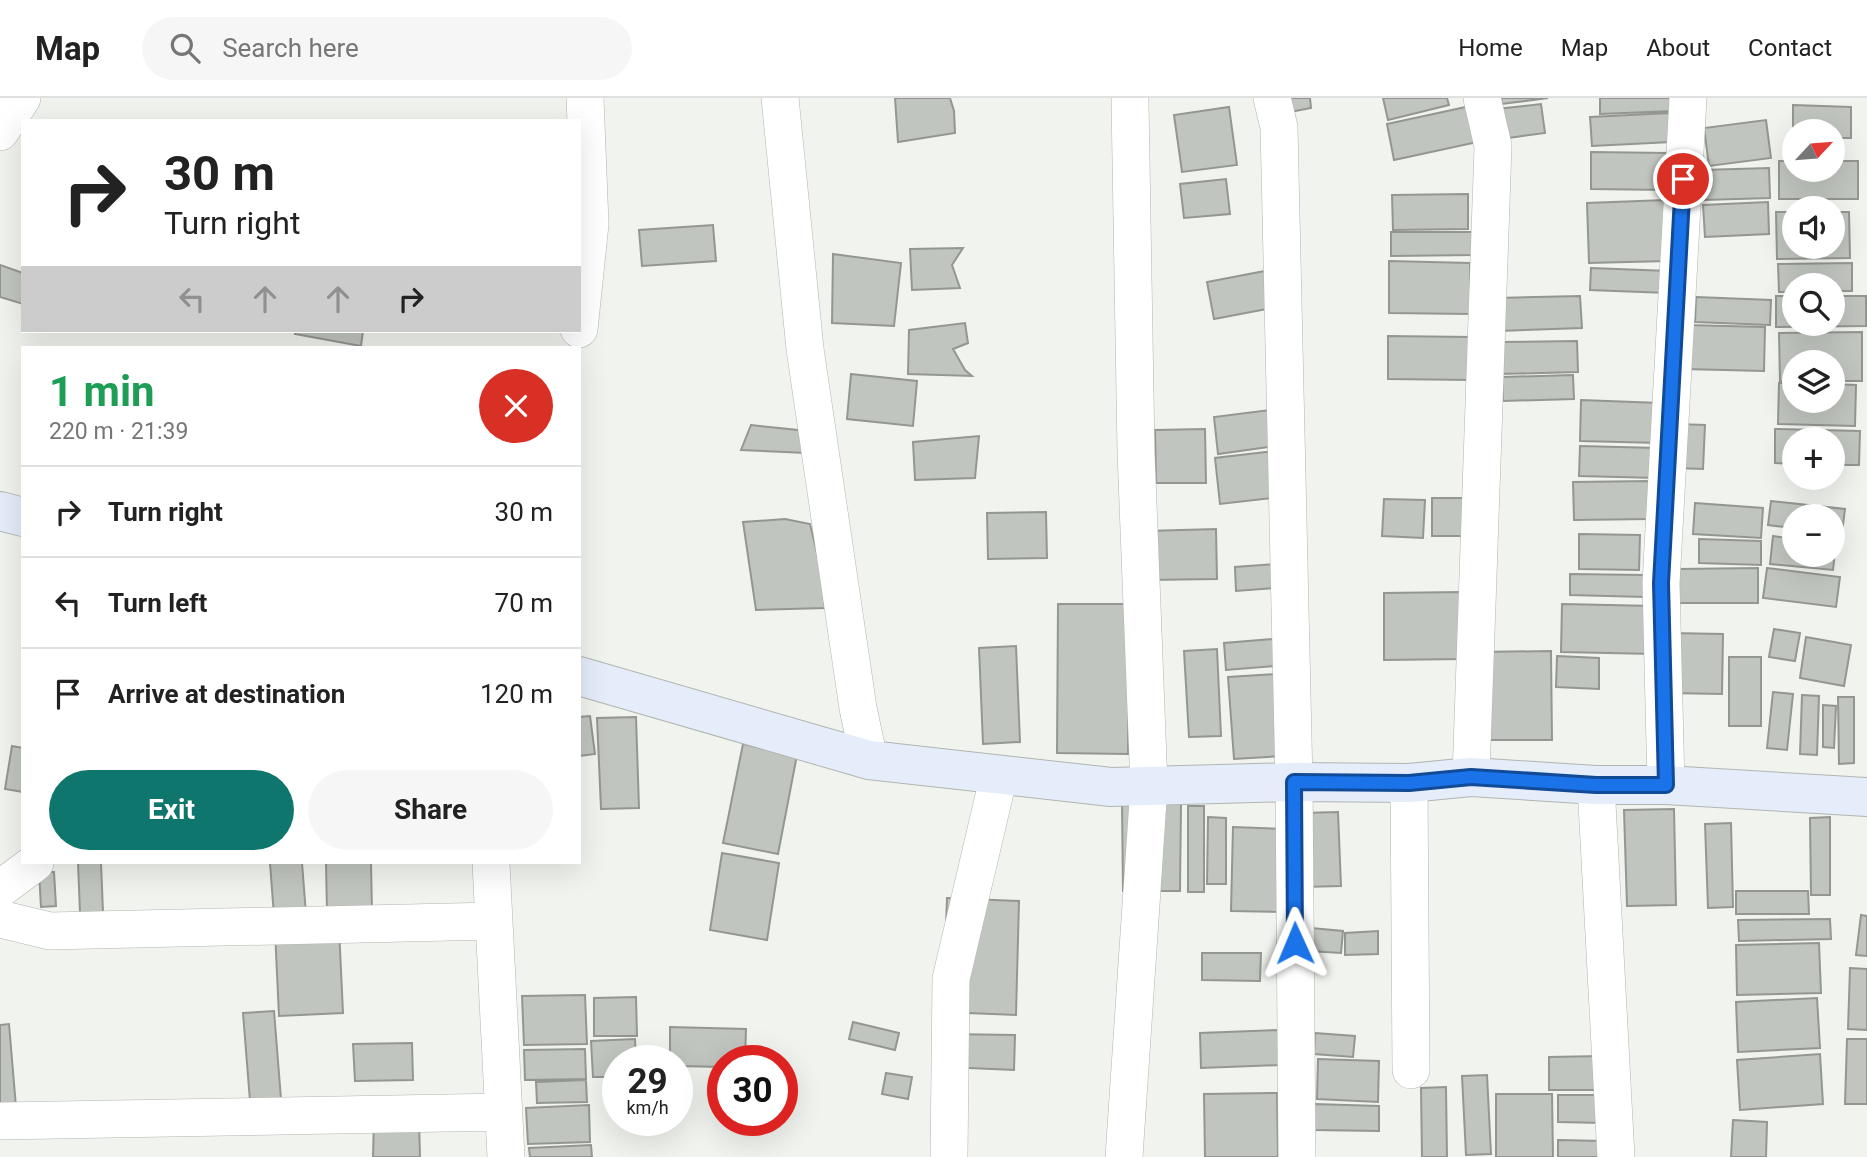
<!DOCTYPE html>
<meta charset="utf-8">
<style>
:root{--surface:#fff;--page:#f6f6f6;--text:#222;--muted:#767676;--line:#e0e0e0;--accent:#0f766e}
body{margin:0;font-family:Roboto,sans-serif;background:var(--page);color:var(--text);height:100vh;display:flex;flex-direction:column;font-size:26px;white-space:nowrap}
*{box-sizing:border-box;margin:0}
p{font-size:23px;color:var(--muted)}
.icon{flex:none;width:38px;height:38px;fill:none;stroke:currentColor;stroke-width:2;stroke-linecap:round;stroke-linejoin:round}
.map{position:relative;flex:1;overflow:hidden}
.sheet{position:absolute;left:21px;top:248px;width:560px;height:518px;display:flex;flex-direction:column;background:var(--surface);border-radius:0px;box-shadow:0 7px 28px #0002}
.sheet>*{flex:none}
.banner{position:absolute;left:21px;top:21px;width:560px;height:214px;border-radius:0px;box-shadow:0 7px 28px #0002;background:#fff;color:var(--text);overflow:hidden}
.needle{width:46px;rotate:64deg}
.controls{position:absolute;left:1782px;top:21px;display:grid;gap:14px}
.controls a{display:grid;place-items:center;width:63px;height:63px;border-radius:50%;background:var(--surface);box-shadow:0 7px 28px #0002;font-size:35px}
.speed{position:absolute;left:602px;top:947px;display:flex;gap:14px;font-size:35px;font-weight:700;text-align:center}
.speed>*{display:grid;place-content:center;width:91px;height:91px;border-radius:50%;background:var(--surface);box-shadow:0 7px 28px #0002;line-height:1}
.speed small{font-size:18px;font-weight:400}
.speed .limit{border:10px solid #d22;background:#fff;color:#111}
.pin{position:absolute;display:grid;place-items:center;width:60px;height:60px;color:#fff;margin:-30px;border:4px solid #fff;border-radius:50%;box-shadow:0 2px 7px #0007}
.me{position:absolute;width:77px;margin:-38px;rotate:359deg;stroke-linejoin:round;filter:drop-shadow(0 0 5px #0008)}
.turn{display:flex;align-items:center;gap:24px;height:147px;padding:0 28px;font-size:32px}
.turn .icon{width:91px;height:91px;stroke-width:2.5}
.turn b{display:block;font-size:49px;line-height:60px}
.lanes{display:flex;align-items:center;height:66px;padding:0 28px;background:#0003;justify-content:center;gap:35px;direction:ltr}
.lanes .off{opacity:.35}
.round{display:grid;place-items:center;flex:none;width:74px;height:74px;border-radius:37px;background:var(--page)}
.head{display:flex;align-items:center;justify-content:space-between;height:119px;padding:0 28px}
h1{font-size:42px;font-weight:700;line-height:52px;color:#1e9e55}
.action{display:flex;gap:14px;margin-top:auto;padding:14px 28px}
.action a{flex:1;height:80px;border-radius:42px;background:var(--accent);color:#fff;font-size:28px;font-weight:700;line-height:80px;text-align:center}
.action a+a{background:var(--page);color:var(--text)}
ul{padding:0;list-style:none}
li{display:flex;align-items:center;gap:21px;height:91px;padding:0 28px;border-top:2px solid var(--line)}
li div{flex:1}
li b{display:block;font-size:26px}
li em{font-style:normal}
header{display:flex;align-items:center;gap:42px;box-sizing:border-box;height:98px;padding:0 35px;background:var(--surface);border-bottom:2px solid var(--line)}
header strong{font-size:33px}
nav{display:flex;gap:38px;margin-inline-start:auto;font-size:24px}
.search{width:490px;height:63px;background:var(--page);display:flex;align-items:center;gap:18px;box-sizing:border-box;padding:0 24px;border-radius:38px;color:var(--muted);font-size:26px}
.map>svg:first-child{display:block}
.building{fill:#c1c5bf;stroke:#949791;stroke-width:2}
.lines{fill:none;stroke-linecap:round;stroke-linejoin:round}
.street-casing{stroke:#b2b5b0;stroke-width:38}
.secondary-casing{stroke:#b2b5b0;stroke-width:40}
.street{stroke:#fff;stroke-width:37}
.secondary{stroke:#e5ecfa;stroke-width:38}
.route-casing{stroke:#114b97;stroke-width:18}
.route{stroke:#1a73e8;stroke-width:12}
</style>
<header>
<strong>Map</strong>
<div class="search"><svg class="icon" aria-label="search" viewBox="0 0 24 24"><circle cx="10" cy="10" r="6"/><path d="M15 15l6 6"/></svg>Search here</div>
<nav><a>Home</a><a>Map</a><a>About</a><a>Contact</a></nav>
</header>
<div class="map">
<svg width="1867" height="1059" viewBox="0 0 1867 1059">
<rect width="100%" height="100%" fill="#f1f4ee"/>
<!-- building -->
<path class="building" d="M895 0H950L954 13 955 35 898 44Z
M1283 0H1310L1311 10 1285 15Z
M1383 0H1447L1449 7 1388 22Z
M1501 0H1548L1502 6Z
M1600 0H1673V13L1600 16Z
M1541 6 1545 35 1501 41 1497 11Z
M1475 7 1482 43 1394 62 1387 26Z
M1793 7 1851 9V40H1832V33H1794L1793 39Z
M1229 9 1237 67 1182 74 1174 17Z
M1670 15 1671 44 1592 48 1590 19Z
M1766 22 1771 60 1709 68 1704 30Z
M1591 54 1668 55V92L1591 91Z
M1779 63H1794V72H1832V63H1858V101H1779Z
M1769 70 1770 100 1704 102 1702 72Z
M1226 81 1230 116 1184 120 1180 86Z
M1468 96V131L1393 132 1392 97Z
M1665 102 1667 163 1589 165 1587 105Z
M1768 104 1769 136 1705 139 1703 107Z
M1776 114H1794V149H1832V114H1849L1850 160 1777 161Z
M713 127 716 163 642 168 639 132Z
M1391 134H1474V157L1391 158Z
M963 150 952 167 960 190 912 192 910 151Z
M833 156 901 165 894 228 832 225Z
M1389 163 1470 165V216L1389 215Z
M1852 165V193H1832V187H1794V194H1779L1778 166Z
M0 167 23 175V206L0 199Z
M1591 170 1668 173 1667 195 1590 192Z
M1270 172 1277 209 1214 221 1207 184Z
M1580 198 1582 230 1499 233 1498 200Z
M1776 198H1794V226H1832V198H1866V228L1776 229Z
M1696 199 1771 202 1770 227 1695 224Z
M965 225 968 245 953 251 965 272 972 278 908 276 909 232Z
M1686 227 1765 229 1764 273 1684 271Z
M296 233H363L361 248 295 236Z
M1862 234V283H1832V264H1794V283H1780L1779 235Z
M1388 238 1472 239 1471 282 1388 281Z
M1577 243 1578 274 1500 276 1499 244Z
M851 276 917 283 913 328 847 321Z
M1573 277 1574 301 1503 303 1502 279Z
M1779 285H1794V303H1832V286L1856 287 1855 328 1778 326Z
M1581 302 1660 305 1659 345 1580 343Z
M1278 311 1282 347 1218 356 1214 319Z
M1676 326 1705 327 1703 371 1674 370Z
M751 327 807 333 806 355 741 352Z
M1205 331 1206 385H1156L1155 332Z
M1775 331 1860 333 1859 367H1832V341H1794V366L1775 365Z
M979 338 975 380 915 382 913 344Z
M1580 348 1658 350 1657 380 1579 378Z
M1283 352 1289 398 1220 406 1215 360Z
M1649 383 1650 421 1574 422 1573 384Z
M1432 400H1463V438H1432Z
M1384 401 1425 402 1423 440 1382 438Z
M1771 403 1845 411 1842 435 1832 434V418H1794V430L1768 427Z
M1695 405 1763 410 1761 440 1693 436Z
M1046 414 1047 460 988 461 987 415Z
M785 421 810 426 820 467 825 510 756 512 743 424Z
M1216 431 1217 481 1147 482 1146 433Z
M1579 436 1640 437 1639 472 1579 471Z
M1773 438 1794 441V457H1832V445H1836L1833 472 1770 466Z
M1699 441 1761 443V467L1699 465Z
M1274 466 1276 490 1236 493 1235 469Z
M1758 470V505H1677V471Z
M1767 470 1840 479 1836 509 1763 500Z
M1570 476 1645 477V499L1570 497Z
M1461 494 1462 561 1384 562V495Z
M1058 506H1129L1128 656 1057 655Z
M1562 506 1654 508V556L1561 554Z
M1774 531 1800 535 1795 563 1769 559Z
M1670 535 1723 536 1722 596 1669 595Z
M1806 539 1851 547 1844 588 1800 580Z
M1273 541 1275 568 1226 572 1224 545Z
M1016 548 1020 644 983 646 979 550Z
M1217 551 1221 638 1189 639 1184 553Z
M1551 553 1552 642H1481L1480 554Z
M1557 558 1599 560V591L1556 589Z
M1729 559H1761V628H1729Z
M1277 576 1283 658 1234 661 1228 579Z
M1773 594 1793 596 1787 652 1767 650Z
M1802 597 1819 598 1817 657 1800 656Z
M1838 599H1854V665L1839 666Z
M1823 607 1836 608 1834 650 1823 649Z
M590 618 595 656 579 658V619Z
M636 619 639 710 601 711 597 620Z
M743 646 797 657 778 756 723 745Z
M12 648 23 650V694L5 691Z
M1122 705H1145L1146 793H1123Z
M1152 705H1181L1180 793H1151Z
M1188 708H1204V794H1188Z
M1674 711 1676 807 1627 808 1624 712Z
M1338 714 1341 788 1303 789 1301 715Z
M1208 719 1226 720V786H1207Z
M1830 719V797H1811L1810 720Z
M1731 725 1733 809 1708 810 1705 726Z
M1233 729 1284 731 1281 814 1231 813Z
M722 755 779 765 767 842 710 832Z
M78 765H101L103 814 80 815Z
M270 765H302L306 816 274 818Z
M326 765H371L372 813 327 814Z
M39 774H54L56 808 41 809Z
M1736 793H1808L1809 816H1736Z
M947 800 1019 803 1016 917 943 914Z
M1861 817 1867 818V858L1856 857Z
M1830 821 1831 841 1739 843 1738 822Z
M339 830 343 915 279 918 275 833Z
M1311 830 1343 833 1341 855 1309 853Z
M1378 833V856L1345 857V835Z
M1819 845 1821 895 1737 897 1736 847Z
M1202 855H1261L1260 883 1202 882Z
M1850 870 1867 871V932L1848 931Z
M585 897 587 946 524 947 522 898Z
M636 899 637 938H594V900Z
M1817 900 1820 950 1738 954 1736 904Z
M274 913 281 1001 250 1003 243 915Z
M853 924 899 935 895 952 849 941Z
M9 926 16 1009 0 1010V927Z
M670 929 746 931 745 962H723V969L677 968V962H670Z
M1278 932 1280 967 1201 970 1200 935Z
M1315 935 1355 938 1353 959 1314 956Z
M947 936 1015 937 1014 972 946 969Z
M635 941 636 962H618V979H593L591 943Z
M1847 941H1867V1006H1845Z
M412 945 413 982 355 983 353 946Z
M585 951 586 981 525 982 524 952Z
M1820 956 1823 1006 1740 1012 1737 962Z
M1602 958V992H1549V959Z
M1318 961 1379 963 1378 1004 1317 1001Z
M886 975 912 979 908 1001 882 996Z
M1487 977 1491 1056 1466 1057 1462 978Z
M586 982 587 1004 537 1005 536 984Z
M1446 989 1447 1059H1422L1421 990Z
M1277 995 1278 1059H1205L1204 996Z
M1496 996H1552L1553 1059H1496Z
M1558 997H1604V1025L1558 1024Z
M1314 1006 1379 1008V1033L1314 1032Z
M589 1007 590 1044 528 1046 526 1010Z
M374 1020H419L420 1059H373Z
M1733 1022 1767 1024 1766 1059H1731Z
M1558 1042 1604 1043V1059H1558Z
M591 1047 592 1059H530L529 1050Z"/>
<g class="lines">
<!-- street casing -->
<g class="street-casing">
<path id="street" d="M780 0 805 251 858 610 869 662
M1272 0 1279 29 1294 684 1297 1059
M0 34 22 0
M579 231 590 126 585 0
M1471 679 1493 48 1482 0
M1409 685 1411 972
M1596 687 1616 1059
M1666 687 1661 485 1688 0
M491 765 506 1059
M0 791 35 765
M0 821 50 833 494 823
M0 1023 504 1014
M949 1059 951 881 999 677
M1124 1059 1149 688 1136 354 1130 3"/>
</g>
<!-- secondary casing -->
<g class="secondary-casing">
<path id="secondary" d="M0 413 23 419
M579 578 869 662 1111 689 1294 684 1409 685 1471 679 1596 687H1666L1867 699"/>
</g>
<!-- street -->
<use href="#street" class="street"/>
<!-- secondary -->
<use href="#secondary" class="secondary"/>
</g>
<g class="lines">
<!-- route casing -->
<g class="route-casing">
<path id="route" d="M1295 845 1294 684 1409 685 1471 679 1596 687H1666L1661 485 1683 81"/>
</g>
<!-- route -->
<use href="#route" class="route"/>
</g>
</svg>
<div class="controls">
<a><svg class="needle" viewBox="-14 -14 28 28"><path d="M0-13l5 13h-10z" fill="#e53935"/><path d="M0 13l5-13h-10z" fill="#767676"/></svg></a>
<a><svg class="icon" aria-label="sound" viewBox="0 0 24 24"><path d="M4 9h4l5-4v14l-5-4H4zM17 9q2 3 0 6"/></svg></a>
<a><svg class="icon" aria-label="search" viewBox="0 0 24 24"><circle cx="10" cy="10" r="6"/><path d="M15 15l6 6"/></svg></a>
<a><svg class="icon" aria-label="layers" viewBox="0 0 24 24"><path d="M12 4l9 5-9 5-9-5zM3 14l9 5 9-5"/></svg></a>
<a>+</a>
<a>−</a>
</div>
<div class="speed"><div>29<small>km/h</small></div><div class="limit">30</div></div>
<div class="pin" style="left:1683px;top:81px;background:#d93025"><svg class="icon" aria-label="arrive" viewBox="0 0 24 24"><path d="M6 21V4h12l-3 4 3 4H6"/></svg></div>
<svg class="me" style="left:1295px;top:845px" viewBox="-20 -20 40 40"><path d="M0-17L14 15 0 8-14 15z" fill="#1a73e8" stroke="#fff" stroke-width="4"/></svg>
<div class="banner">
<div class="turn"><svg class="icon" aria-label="right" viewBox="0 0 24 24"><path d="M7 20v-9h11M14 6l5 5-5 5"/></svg><div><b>30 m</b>Turn right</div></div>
<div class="lanes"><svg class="icon off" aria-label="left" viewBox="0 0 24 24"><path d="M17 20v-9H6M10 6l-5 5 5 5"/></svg><svg class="icon off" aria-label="ahead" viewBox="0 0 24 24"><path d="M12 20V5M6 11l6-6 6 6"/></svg><svg class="icon off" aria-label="ahead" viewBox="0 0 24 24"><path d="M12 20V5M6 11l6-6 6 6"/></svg><svg class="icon" aria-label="right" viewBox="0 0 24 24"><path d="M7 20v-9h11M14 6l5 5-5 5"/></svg></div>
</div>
<section class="sheet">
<div class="head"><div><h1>1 min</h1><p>220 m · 21:39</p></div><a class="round" style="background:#d93025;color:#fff"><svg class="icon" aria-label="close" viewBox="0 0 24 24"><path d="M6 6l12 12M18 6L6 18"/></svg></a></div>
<ul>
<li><svg class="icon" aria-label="right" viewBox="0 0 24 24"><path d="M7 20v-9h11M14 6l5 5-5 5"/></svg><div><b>Turn right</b></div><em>30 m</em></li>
<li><svg class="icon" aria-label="left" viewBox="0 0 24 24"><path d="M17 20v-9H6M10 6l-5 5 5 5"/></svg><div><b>Turn left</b></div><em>70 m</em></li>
<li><svg class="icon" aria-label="arrive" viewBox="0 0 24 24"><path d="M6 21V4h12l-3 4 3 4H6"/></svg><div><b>Arrive at destination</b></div><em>120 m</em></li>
</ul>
<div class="action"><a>Exit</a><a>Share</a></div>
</section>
</div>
